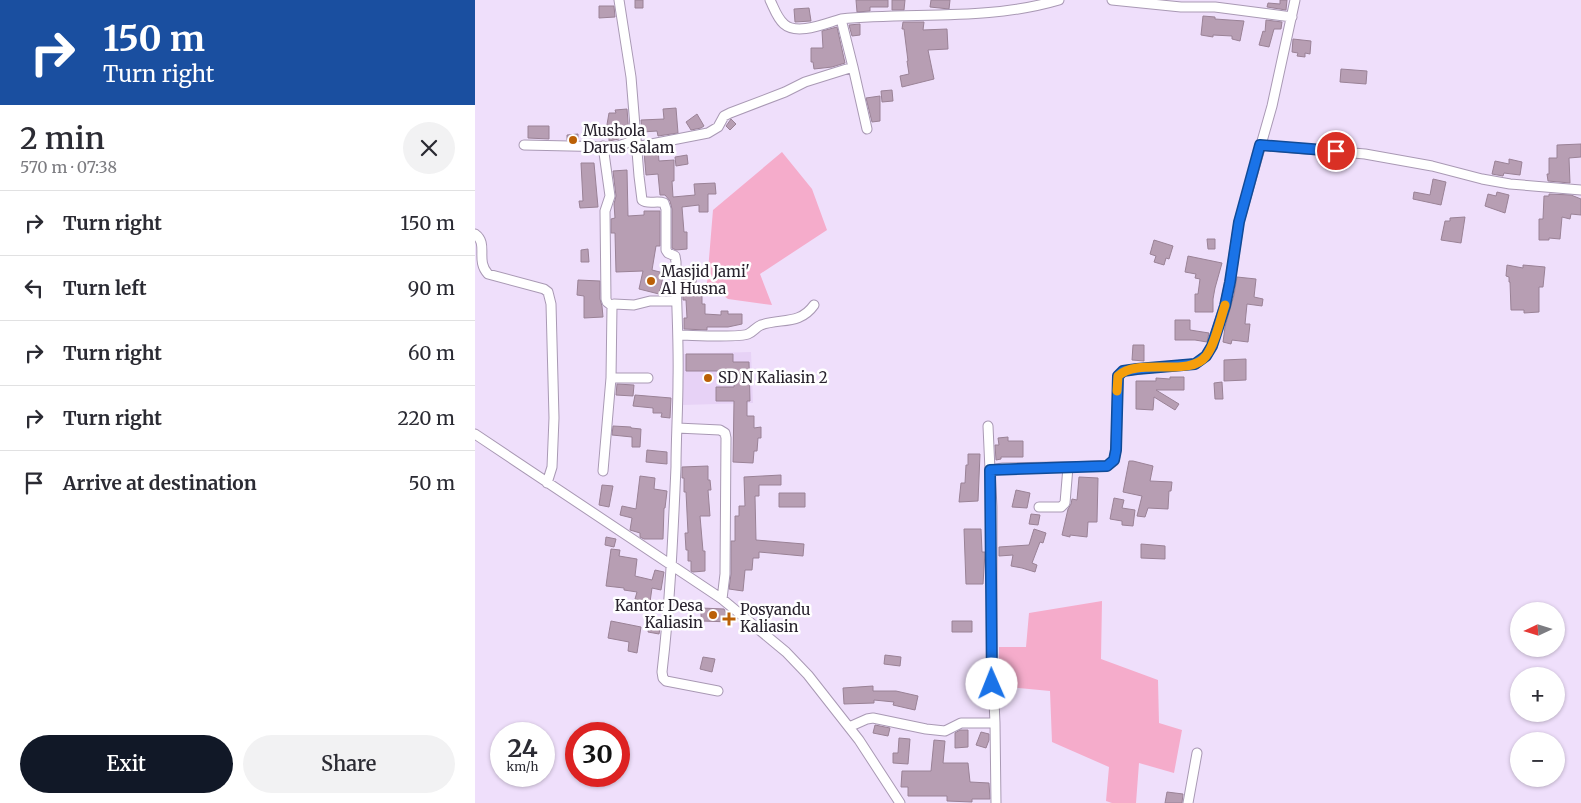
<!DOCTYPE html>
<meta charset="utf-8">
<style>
:root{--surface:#fff;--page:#f2f2f3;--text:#2b2b33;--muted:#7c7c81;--line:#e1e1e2;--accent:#111827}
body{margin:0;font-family:Merriweather,serif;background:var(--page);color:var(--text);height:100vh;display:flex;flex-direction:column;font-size:19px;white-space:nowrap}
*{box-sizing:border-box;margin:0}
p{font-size:16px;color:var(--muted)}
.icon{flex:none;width:28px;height:28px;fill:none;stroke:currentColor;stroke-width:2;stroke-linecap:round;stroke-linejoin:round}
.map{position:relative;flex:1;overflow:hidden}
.sheet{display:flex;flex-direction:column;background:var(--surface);width:475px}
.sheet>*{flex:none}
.hud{background:#1a4fa0;color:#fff;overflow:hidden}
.needle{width:32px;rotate:266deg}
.fabs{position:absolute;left:1035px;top:602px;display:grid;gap:10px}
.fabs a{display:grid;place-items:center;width:55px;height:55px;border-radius:50%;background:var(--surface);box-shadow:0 1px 4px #0004;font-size:25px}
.speed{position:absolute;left:15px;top:722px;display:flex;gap:10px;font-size:25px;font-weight:700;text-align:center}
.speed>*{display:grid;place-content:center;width:65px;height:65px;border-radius:50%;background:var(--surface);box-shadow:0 1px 4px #0004;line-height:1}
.speed small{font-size:12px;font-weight:400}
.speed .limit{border:8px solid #d22;background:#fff;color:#111}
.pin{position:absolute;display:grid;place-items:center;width:42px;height:42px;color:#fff;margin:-21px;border:2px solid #fff;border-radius:50%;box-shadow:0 1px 5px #0007}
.me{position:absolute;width:55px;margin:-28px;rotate:359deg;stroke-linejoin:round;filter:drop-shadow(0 0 4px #0008)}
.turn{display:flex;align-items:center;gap:18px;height:105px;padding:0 20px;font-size:22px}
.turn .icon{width:65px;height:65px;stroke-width:2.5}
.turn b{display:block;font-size:35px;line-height:42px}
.round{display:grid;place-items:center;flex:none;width:52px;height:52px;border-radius:26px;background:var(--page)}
.overview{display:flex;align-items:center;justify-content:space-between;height:85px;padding:0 20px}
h1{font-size:30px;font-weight:600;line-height:38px}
.action{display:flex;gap:10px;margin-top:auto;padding:10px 20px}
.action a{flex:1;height:58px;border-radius:30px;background:var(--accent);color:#fff;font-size:20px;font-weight:600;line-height:58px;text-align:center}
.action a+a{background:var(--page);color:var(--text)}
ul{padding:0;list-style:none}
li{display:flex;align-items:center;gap:15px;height:65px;padding:0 20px;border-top:1px solid var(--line)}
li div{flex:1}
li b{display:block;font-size:19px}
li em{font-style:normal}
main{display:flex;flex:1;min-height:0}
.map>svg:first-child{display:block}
.built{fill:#e7d2f6;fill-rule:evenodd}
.green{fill:#f5accb}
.building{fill:#b79eb3;stroke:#9a8296}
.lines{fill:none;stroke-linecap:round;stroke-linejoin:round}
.minor-casing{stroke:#a999b4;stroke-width:11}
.minor{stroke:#fff;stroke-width:9}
.route-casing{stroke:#114b97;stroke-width:12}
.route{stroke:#1a73e8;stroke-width:9}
.slow{stroke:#f59e0b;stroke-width:9}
.poi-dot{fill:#bb6006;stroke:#fff;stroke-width:2}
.labels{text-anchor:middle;stroke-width:5;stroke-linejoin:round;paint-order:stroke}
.poi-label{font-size:15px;fill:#28222d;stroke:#fff;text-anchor:start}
</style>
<main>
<section class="sheet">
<div class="hud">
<div class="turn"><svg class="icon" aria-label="right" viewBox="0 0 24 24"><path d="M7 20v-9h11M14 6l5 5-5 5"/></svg><div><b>150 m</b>Turn right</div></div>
</div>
<div class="overview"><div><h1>2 min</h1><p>570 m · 07:38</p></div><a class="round"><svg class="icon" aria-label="close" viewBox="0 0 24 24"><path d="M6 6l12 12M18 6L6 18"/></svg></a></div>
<ul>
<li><svg class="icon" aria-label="right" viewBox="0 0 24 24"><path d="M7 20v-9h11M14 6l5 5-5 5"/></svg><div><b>Turn right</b></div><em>150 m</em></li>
<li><svg class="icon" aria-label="left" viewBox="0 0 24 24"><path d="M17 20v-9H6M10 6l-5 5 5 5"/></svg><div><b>Turn left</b></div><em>90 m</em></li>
<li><svg class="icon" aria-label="right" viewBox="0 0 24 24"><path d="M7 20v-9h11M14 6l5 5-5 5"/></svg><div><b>Turn right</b></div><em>60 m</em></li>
<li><svg class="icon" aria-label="right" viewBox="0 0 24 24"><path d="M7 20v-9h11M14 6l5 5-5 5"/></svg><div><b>Turn right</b></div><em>220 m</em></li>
<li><svg class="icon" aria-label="arrive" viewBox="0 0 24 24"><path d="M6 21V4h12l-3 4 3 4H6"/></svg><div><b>Arrive at destination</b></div><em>50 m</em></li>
</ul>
<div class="action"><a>Exit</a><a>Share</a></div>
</section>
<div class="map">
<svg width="1106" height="803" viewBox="0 0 1106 803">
<rect width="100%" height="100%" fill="#efdffb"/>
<!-- built -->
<path class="built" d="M276 352 278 403 207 405 205 354ZM241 387H275V401H241Z"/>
<!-- green -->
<path class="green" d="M307 152 337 189 352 230 285 274 297 305 253 299 232 283 238 210Z
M627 601 626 659 683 680 684 723 707 730 699 773 664 763 661 803H637L631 801 634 767 577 742 575 691 524 686V647H551L554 613Z"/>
<!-- building -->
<path class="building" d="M160 0H168V8H160Z
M381 0H413V7H395V11L382 12Z
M417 0H430L429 10H417Z
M456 0H475L474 9 455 7Z
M805 0H812L811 10 792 7 793 3 805 4Z
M124 6H139L140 17 124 18Z
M334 8 336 21 320 22 319 9Z
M728 16 740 17V19L769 21 765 41 757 39V36L738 35V37L726 35Z
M791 20 807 22 806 29H799L794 47 784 45 788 31 790 32Z
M428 22H449L448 30 472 29 473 49 453 50 459 79 427 87 425 76 434 74 432 61H433L429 29H427Z
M385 24V35L377 36 374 25Z
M362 27 370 63 357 67 339 69 338 62H336V48H348L347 31Z
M818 39 836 41 835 54 830 53V57L822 56 823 53 817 52Z
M866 69 892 71 891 84 865 82Z
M417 90 418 101 407 102 406 91Z
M405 96V121L397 122 391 98Z
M201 108 203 133 183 136 182 131 167 132 166 120 189 119 188 109Z
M152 109 154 135H143L144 139 134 141V136H130L134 113H141L140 110Z
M222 114 229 126 226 128 216 130 211 122Z
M256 119 261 124 255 130 251 126Z
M53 126H74V139L53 138Z
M103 134V140H92V135Z
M1106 144V157L1094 158 1095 183 1073 181 1072 174H1074V158H1082V145Z
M183 151 184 161 199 160V181H197L198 197 220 195 219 184 240 183 241 194H233V212H224V205L207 207 209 232H212V249L201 250 197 248V209L195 201 190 195H185L183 174 171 175 169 152Z
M212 155 213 164 201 166 200 157Z
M1034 159 1047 162 1045 175 1029 173 1028 176 1017 174 1020 161 1034 164Z
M106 163H119L123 207 105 208 104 201H108Z
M152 170 153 216 169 215V211H185V246H181L177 270 189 273 184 294 164 289 168 271 141 272 140 233H136V219L140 218 139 204 141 196 138 171Z
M958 179 971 182 966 205 938 199 939 192 955 195Z
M1022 192 1034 195 1030 213 1010 206 1013 194 1021 196Z
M1074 194 1096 195 1106 199V215L1096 214 1095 219 1087 217 1085 239 1074 238V240H1064V219H1068L1069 196H1074Z
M990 217 986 243 966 240 970 221H975V218Z
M732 239H740V249H733Z
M679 240 698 246 694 259 691 258 689 265 679 262 681 256 675 254Z
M113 249 114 262H106V250Z
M713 256 747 263 740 288 738 299V312H720V294H723L725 279 720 278 721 274 710 272Z
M1032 265 1048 268V265L1070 267 1068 287H1064V312L1049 313V310H1036L1035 282H1034V277L1031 276Z
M207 273 221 274V290H227V304H230V314L246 315V311H253V314H267V324L253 327H232V330L209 329V318H212L211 300H208Z
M762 277 781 279 779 297 788 299 787 306 772 304 770 324H775L773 342 757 340 756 344 748 342 750 327 759 295Z
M103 280 125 281V299L127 306 128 317 109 318V296L102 295Z
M700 320H715V330L734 333 732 342 720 340H700Z
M658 345H669V361L657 360Z
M211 354H258V362H274L275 401H272V416H279V428L286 427V438H283L282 451H279L278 463 258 462 259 401H241V387H259V371H211Z
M771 359V380L749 381V360Z
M695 377H709V390H681L704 404 700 410 679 397 678 410 661 409V381H681V378L695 379Z
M747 382 748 399H740L739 383Z
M142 384 159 385 158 396 141 395Z
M160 395 196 398 195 418 186 417 187 413H178V408L158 406Z
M138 426 156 427V428L166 429 165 447H157V437L137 435Z
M533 437V441H548V457H526V459L521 460 520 445H524L523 438Z
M172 450 192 452V464L171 462Z
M493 454H505L503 501 484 502 486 483H490L491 465H493Z
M654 461H658L678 466 675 481 697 482 696 491H694L693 509 673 508 670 517 662 516 667 496 648 492Z
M233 466V480H235L236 490H233L235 516H225L228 551H230V571L218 572 216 571V561H213V550H211L210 533H213L211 492H209V478H207V467Z
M306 475V485H284V496H280L281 540 329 544 328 556 284 552V558H278L277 570H270L268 591 254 589 256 574V541H260V516H264V506H270L269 477Z
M165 476 180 478 179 489 192 491 190 508H189L188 539H169L165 537V533L155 530 157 518 145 515 147 506 161 509Z
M604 477 623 478 622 522H613L612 537 595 535V537L587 535 593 509 596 504 597 499 602 500Z
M127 485 138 486 134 507 124 505Z
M541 490 555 493 552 508 537 507Z
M304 493H330V507H304Z
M639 498 649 500 647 508 660 510 658 526 647 525V521L635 519Z
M556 514 565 515 563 525 554 524Z
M489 529H506L507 552H510L508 584H491Z
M559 529 571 533 568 543 565 542 557 563 562 565 560 572 547 568 536 566 538 555 524 556V547L554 545Z
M131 537 141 539 139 547 130 545Z
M666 544 690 546V559L666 558Z
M136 549 145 550 144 556 162 559 160 576 177 580 180 570 189 572 186 590 177 588 175 602 160 599 162 592 149 590V588L131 586Z
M226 608 249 609 251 613 257 615V622L226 621Z
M136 621 166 627 162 653 153 651 154 642 133 638Z
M175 621 186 623 184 634 173 632Z
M477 621H497V632H477Z
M410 655 426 657 425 666 409 664Z
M228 657 240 659 237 672 225 669Z
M398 686V691H421L443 696 440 710 418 705 419 702 399 700V703L369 704 368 688Z
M400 725 415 728 413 736 398 733Z
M485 730H493V747L480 748V733Z
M506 732 514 734V740L511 748 501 745Z
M424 738 435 739 433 764 418 763V753H423Z
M459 740 470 741 468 763H493L495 782 514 783 515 799H497V802L472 801V796H433V787H426L427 771H456Z
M692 792 708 794 707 803H690Z"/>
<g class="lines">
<!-- minor casing -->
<g class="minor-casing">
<path id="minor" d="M144 0 156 77 164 176 167 200C173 205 182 200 189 203L191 209V250L193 253 200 256 201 262C201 302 204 341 203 380 203 409 201 438 201 467 198 536 195 604 187 672L188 678 191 681 243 691
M295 0C299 8 302 18 309 24 322 36 351 23 366 19
M637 0 706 7H740L817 17
M378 67 392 129
M49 145 140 147 161 140
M785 145 890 154 957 166 1007 179 1035 184 1106 190
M128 146 135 196 130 211 131 299 132 302 137 306
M161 147 233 133 243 127 249 116 255 113 310 92 330 82 378 67 366 19C439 12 513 21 584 0
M0 234C14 244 0 260 13 274L69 289 73 292 76 304 79 418 77 467 72 483
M203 335C216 335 263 338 273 334 278 332 281 327 286 325 306 318 325 325 339 305
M136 378H173
M513 426 515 470
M202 428 245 430 250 433 251 438 250 574 247 599
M0 434 247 599 311 652 333 675 384 740 425 803
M128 471 136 378 137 306 139 304 159 305 175 301H201
M564 507H586L590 503 593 467
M374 727 392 719 398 718 451 729 470 731 486 723H520
M521 803 520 723 517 657V507L515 470 528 468 632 466 639 461 641 450 643 376 648 371 662 369 720 364 731 356 737 346 750 305 755 282 764 222 797 106 820 0
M713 803 722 753"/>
</g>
<!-- minor -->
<use href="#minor" class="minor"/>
</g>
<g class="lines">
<!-- route casing -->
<g class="route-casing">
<path id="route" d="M517 684 515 470 632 466 639 460 641 450 643 376 648 371 662 369 720 364 731 356 737 346 750 306 755 282 764 222 785 145 861 151"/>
</g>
<!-- route -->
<use href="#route" class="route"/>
<!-- slow -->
<path class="slow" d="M642 391 643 376C663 357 715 378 731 356 740 345 745 320 750 305"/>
</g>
<!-- markers -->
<g class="poi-dot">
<circle cx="98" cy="140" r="5"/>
<circle cx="176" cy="281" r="5"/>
<circle cx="233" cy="378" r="5"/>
<circle cx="238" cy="615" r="5"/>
<path d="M251.5 611.5h5v5h5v5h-5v5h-5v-5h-5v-5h5z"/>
</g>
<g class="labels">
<!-- poi labels -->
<g class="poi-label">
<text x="108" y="136">Mushola<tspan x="108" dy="17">Darus Salam</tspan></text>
<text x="186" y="277">Masjid Jami'<tspan x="186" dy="17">Al Husna</tspan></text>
<text x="243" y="383">SD N Kaliasin 2</text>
<text x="228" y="611" text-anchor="end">Kantor Desa<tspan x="228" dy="17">Kaliasin</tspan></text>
<text x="265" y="615">Posyandu<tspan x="265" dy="17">Kaliasin</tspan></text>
</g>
</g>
</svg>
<div class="fabs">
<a><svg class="needle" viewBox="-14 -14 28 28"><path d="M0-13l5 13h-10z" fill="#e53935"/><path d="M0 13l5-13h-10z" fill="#7c7c81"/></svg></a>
<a>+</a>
<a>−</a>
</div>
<div class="speed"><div>24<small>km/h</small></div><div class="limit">30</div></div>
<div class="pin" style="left:861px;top:151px;background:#d93025"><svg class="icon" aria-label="arrive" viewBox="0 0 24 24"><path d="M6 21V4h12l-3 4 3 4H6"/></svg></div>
<svg class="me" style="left:517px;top:684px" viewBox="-20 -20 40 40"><circle r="19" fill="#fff"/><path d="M0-13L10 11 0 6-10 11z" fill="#1a73e8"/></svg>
</div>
</main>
